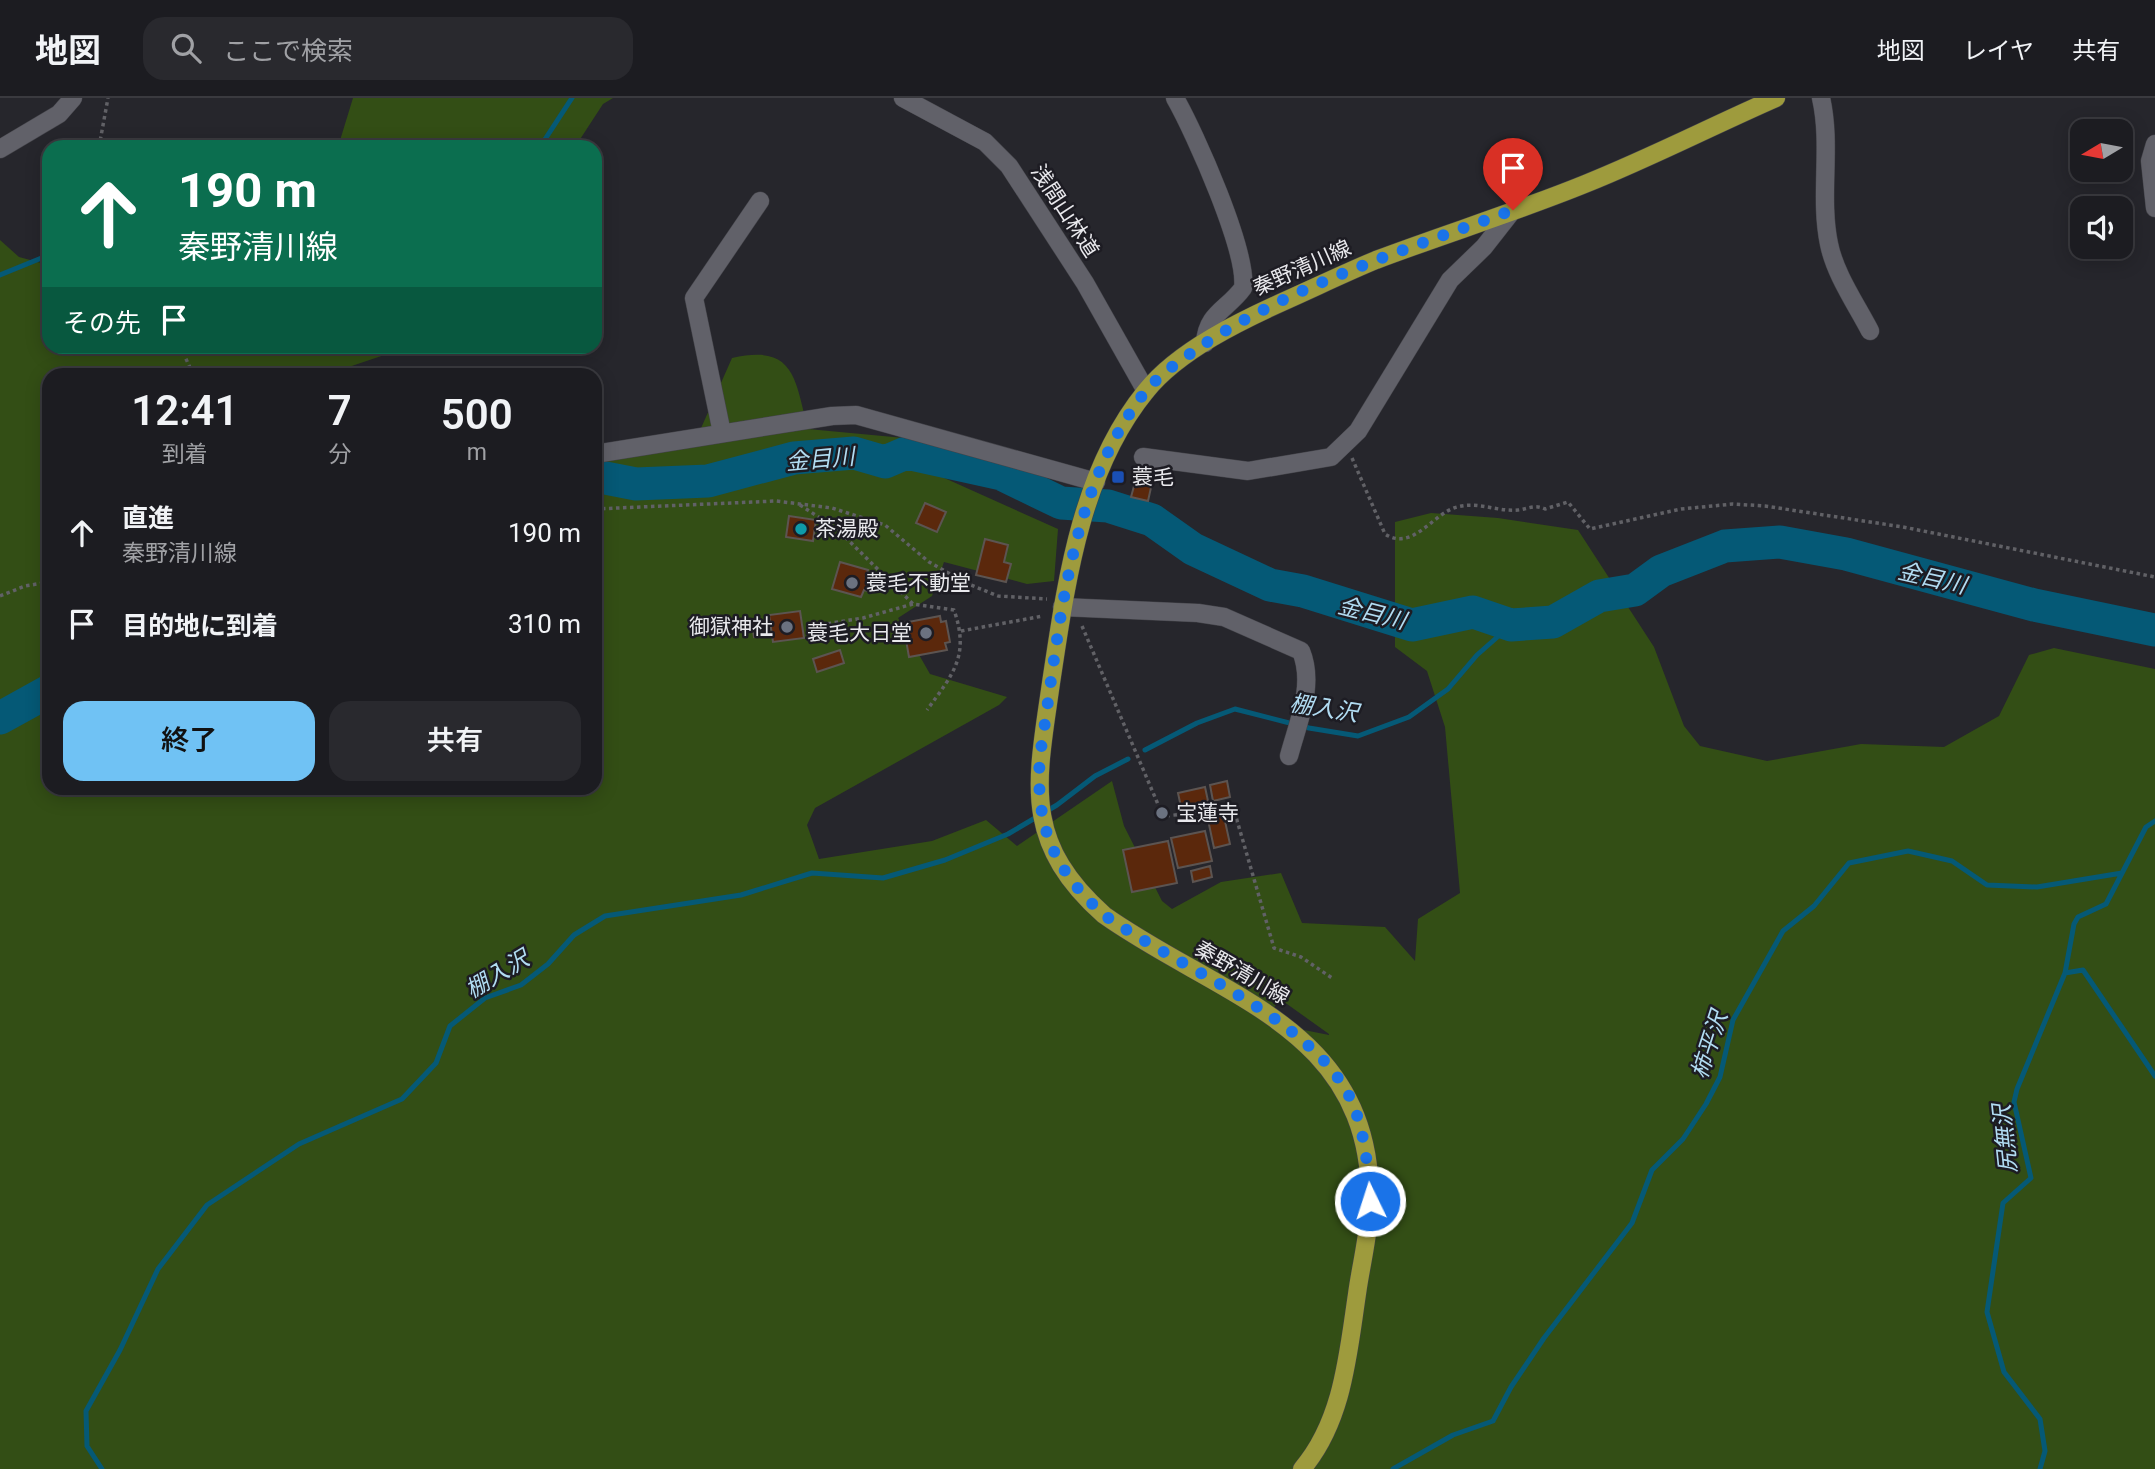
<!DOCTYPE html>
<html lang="ja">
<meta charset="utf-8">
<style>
:root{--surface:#1c1c21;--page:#29292e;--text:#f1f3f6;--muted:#a0a1a5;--line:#3a3a3f;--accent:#70c2f4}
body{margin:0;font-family:Roboto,"Noto Sans JP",sans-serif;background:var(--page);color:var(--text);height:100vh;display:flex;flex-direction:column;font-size:26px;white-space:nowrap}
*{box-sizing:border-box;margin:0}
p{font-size:23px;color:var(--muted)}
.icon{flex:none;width:38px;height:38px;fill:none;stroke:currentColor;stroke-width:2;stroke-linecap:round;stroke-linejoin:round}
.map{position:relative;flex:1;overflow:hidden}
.sheet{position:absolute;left:42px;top:270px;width:560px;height:427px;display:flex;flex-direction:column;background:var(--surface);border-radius:21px;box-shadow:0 4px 18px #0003,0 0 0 2px var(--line)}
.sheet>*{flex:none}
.hud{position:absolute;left:42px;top:42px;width:560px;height:214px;border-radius:21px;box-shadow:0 4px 18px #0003,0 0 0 2px var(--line);background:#0b6e4f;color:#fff;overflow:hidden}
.needle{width:46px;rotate:260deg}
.tools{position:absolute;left:2070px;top:21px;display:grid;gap:14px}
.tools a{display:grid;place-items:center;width:63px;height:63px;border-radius:14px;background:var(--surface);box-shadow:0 4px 18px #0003,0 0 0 2px var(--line);font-size:35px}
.pin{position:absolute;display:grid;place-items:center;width:60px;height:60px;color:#fff;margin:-72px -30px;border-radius:50% 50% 50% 0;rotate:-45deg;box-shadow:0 0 7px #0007}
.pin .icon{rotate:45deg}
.me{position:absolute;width:77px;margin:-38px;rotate:356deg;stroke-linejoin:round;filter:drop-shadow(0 0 5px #0008)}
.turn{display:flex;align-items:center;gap:24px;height:147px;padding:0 21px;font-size:32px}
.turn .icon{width:91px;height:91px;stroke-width:2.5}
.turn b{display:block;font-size:49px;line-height:60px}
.then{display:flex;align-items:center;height:66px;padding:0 21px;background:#0003;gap:14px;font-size:26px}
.eta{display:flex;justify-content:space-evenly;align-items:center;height:119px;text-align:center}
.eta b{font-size:42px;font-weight:600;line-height:49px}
.cta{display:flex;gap:14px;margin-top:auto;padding:14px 21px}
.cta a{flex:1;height:80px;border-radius:21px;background:var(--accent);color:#111;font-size:28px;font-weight:600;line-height:80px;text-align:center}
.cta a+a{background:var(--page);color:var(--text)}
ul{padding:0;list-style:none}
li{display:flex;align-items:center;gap:21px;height:91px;padding:0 21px}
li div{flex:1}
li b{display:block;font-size:26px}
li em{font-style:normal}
header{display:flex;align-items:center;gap:42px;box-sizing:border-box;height:98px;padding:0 35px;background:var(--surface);border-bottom:2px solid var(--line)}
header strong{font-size:33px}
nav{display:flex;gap:38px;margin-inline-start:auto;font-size:24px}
.search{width:490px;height:63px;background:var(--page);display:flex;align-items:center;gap:18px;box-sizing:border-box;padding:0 24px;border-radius:21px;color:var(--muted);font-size:26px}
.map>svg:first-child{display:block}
.green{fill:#334e15;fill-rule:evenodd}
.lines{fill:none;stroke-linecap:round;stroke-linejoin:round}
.stream{stroke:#055976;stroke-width:5}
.river{stroke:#055976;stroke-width:33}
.building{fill:#5b280c;stroke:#5c5451;stroke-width:2}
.minor-casing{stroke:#434349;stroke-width:19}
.major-casing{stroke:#434349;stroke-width:19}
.path{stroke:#616166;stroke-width:3.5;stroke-dasharray:3.5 3.5;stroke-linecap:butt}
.minor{stroke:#616169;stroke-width:18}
.major{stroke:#9e9b3d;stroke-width:18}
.route{stroke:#1a73e8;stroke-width:12;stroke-dasharray:0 21.6}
.transit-dot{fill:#1a4fb4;stroke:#1d1c23;stroke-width:2.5}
.culture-dot{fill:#0f9aa8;stroke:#1d1c23;stroke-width:2.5}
.worship-dot{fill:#6b7280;stroke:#1d1c23;stroke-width:2.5}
.labels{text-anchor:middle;stroke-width:5;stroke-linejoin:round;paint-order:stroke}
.street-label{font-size:21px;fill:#e9e9ed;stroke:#1d1c23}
.poi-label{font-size:21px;fill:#e9e9ed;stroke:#1d1c23;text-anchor:start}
.water-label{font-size:23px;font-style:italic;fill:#b1dcf2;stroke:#1d1c23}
</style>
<header>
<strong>地図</strong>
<div class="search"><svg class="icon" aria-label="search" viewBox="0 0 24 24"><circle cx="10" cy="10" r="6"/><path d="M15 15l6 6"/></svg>ここで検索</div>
<nav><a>地図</a><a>レイヤ</a><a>共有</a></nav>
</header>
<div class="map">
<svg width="2155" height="1371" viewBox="0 0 2155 1371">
<rect width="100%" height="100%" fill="#26262c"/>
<!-- green -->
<path class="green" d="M353 0H613L603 6 575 49H338Z
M0 142 19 159 49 167V248L408 249 328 276H49V690H595V355L698 337 732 260C796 245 795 283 808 331L904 340 931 374 1058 431 1054 483 1027 486 944 464 932 498 898 520 930 576 1007 599 999 607 815 710 807 727 819 761 932 743 986 722 1017 748 1112 683 1124 728 1162 803 1172 811 1221 784 1281 775 1302 825 1385 829 1415 863 1418 821 1460 795 1445 629 1427 573 1395 549V424L1431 415 1498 420 1578 432 1654 549 1684 628 1700 648 1767 663 1861 646 1944 649 1999 618 2029 557 2054 550 2155 571V1371H0ZM1280 901 1329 936V937L1264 924Z"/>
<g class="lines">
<!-- stream -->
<path class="stream" d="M540 49 572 0
M0 177 49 157
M1145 652 1197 625 1235 611 1309 630 1358 638 1409 619 1448 591 1477 557 1511 527
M2065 875 2083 872 2155 978
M102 1371 87 1348 86 1313 120 1252 158 1171 207 1107 299 1046 402 1001 436 965 450 928 485 900 521 887 548 866 574 837 605 818 741 797 812 775 883 780 945 762 1008 736 1057 707 1095 678 1128 661
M1393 1371 1453 1337 1493 1323 1511 1289 1544 1240 1632 1125 1652 1072 1683 1041 1706 1006 1720 979 1733 922 1783 833 1814 808 1849 765 1908 753 1952 763 1987 787 2037 789 2122 775
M2040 1371 2045 1353 2040 1321 2004 1274 1987 1214 2003 1105 2031 1080 2014 1004 2017 991 2065 875 2074 826 2078 819 2106 806 2146 729 2155 723"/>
<!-- river -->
<path class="river" d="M595 378 636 386 708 383 794 360 854 355 885 364 906 355 1001 376 1061 405 1108 408 1152 422 1193 451 1270 487 1303 493 1412 527 1473 514 1511 527 1553 524 1599 498 1635 492 1661 473 1725 448 1780 444 1846 456 2034 507 2155 532
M0 620 49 593"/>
</g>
<!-- building -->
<path class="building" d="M1136 381 1152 385 1148 403 1131 399Z
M925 405 946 414 937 434 916 425Z
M789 418 816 422 813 443 786 439Z
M985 441 1008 447 1004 464 1011 466 1006 484 976 477Z
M840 464 868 472 866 478 872 479 868 493 864 492 861 499 832 491Z
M800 513 804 540 773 544 769 517Z
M940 518 941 524 946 523 950 544 945 545 947 552 909 559 903 525Z
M766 523 768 537 754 539 752 525Z
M840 552 844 565 817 574 813 561Z
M1227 683 1230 699 1213 703 1210 687Z
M1205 689 1208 703 1181 709 1178 695Z
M1223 714 1230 746 1214 750 1207 717Z
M1205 733 1212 763 1178 770 1171 740Z
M1168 743 1177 785 1132 794 1123 752Z
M1210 768 1212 779 1193 784 1191 773Z"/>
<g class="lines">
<!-- minor casing -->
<g class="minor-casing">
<path id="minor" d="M903 0 985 44 1009 68 1085 185 1146 293
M1175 0C1195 35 1248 154 1243 190 1227 212 1207 215 1205 245
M1821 0C1832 48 1819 98 1829 146 1835 176 1856 206 1870 233
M2155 46 2150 63 2155 110
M0 51 59 16 73 0
M722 335 694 200 760 103
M595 356 832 318 856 317 1096 384
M1143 359 1248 373 1331 359 1358 333 1450 182 1484 149 1513 112
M1062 509 1198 515 1224 519 1301 553C1315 587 1298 624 1289 658"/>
</g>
<!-- major casing -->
<g class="major-casing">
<path id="major" d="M1302 1371C1343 1323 1348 1256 1357 1196 1361 1166 1370 1133 1370 1102 1371 929 1221 900 1104 817 1021 743 1037 684 1051 585 1066 486 1080 374 1146 293 1179 252 1242 222 1289 201 1318 188 1347 174 1376 162 1445 136 1516 114 1585 86 1650 60 1712 28 1776 0"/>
</g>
<!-- path -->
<path class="path" d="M99 49 108 0
M180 248 193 276
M1352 360 1385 436C1413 454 1433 415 1457 409 1478 403 1497 414 1518 412 1528 411 1534 406 1545 411L1568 404 1590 431 1681 411 1733 406 1765 408 1903 429 2155 479
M800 407 837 431 913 506 954 512C970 558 953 576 927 612
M595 411 776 403 832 410 885 427 929 464 966 485 998 498 1047 501
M0 498 25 488 49 484
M1082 528 1163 718 1234 712 1274 850 1301 859 1332 880
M807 529 863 520 913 506
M961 533 1043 518"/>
<!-- minor -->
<use href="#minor" class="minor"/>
<!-- major -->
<use href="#major" class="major"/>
</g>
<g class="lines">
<!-- route -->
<path class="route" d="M1370 1103C1368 1069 1365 1035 1352 1004 1316 922 1177 869 1104 817 1052 770 1035 727 1040 657 1060 535 1066 396 1145 294 1158 278 1177 265 1194 253 1286 189 1408 151 1513 112"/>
</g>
<!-- markers -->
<rect class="transit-dot" x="1111" y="372" width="14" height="14" rx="3.5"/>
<circle class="culture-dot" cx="801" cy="431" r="7"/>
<g class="worship-dot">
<circle cx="852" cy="485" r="7"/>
<circle cx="787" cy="529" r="7"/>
<circle cx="926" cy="535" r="7"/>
<circle cx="1162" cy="715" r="7"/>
</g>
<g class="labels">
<!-- street labels -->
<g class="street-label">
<text transform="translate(1065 113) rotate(57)" y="7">浅間山林道</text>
<text transform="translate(1302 170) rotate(-24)" y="7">秦野清川線</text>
<text transform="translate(1242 875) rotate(30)" y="7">秦野清川線</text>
</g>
<!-- poi labels -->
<g class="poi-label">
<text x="1132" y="386">蓑毛</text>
<text x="815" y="438">茶湯殿</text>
<text x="866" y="492">蓑毛不動堂</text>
<text x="773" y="536" text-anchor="end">御獄神社</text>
<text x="912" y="542" text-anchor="end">蓑毛大日堂</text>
<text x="1176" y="722">宝蓮寺</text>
</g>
<!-- water labels -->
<g class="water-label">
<text transform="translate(820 361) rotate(-5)" y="8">金目川</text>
<text transform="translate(1932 480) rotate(13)" y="8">金目川</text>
<text transform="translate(1372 515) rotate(14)" y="8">金目川</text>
<text transform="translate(1324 610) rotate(9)" y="8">棚入沢</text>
<text transform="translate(497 876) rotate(-31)" y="8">棚入沢</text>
<text transform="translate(1709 947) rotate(-72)" y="8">柿平沢</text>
<text transform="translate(2005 1041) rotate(-96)" y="8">尻無沢</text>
</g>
</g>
</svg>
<div class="tools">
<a><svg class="needle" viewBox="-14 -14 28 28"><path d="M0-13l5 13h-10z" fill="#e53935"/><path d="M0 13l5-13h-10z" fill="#a0a1a5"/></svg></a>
<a><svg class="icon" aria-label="sound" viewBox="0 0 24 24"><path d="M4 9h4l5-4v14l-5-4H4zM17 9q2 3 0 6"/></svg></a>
</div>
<div class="pin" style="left:1513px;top:112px;background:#d93025"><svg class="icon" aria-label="arrive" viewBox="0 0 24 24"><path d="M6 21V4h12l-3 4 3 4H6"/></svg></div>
<svg class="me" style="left:1370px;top:1103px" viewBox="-20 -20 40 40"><circle r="17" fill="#1a73e8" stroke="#fff" stroke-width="3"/><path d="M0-11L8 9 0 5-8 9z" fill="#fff"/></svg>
<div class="hud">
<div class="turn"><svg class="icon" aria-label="ahead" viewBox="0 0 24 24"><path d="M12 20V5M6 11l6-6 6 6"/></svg><div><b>190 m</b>秦野清川線</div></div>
<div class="then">その先<svg class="icon" aria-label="arrive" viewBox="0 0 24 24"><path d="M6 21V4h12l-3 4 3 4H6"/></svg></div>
</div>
<section class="sheet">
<div class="eta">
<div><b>12:41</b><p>到着</p></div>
<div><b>7</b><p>分</p></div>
<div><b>500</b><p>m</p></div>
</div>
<ul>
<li><svg class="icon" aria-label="ahead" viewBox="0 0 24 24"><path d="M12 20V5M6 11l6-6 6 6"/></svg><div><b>直進</b><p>秦野清川線</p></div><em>190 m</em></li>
<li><svg class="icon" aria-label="arrive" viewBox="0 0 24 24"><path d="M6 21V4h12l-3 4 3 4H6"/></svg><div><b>目的地に到着</b></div><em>310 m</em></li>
</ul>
<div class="cta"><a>終了</a><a>共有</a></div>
</section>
</div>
